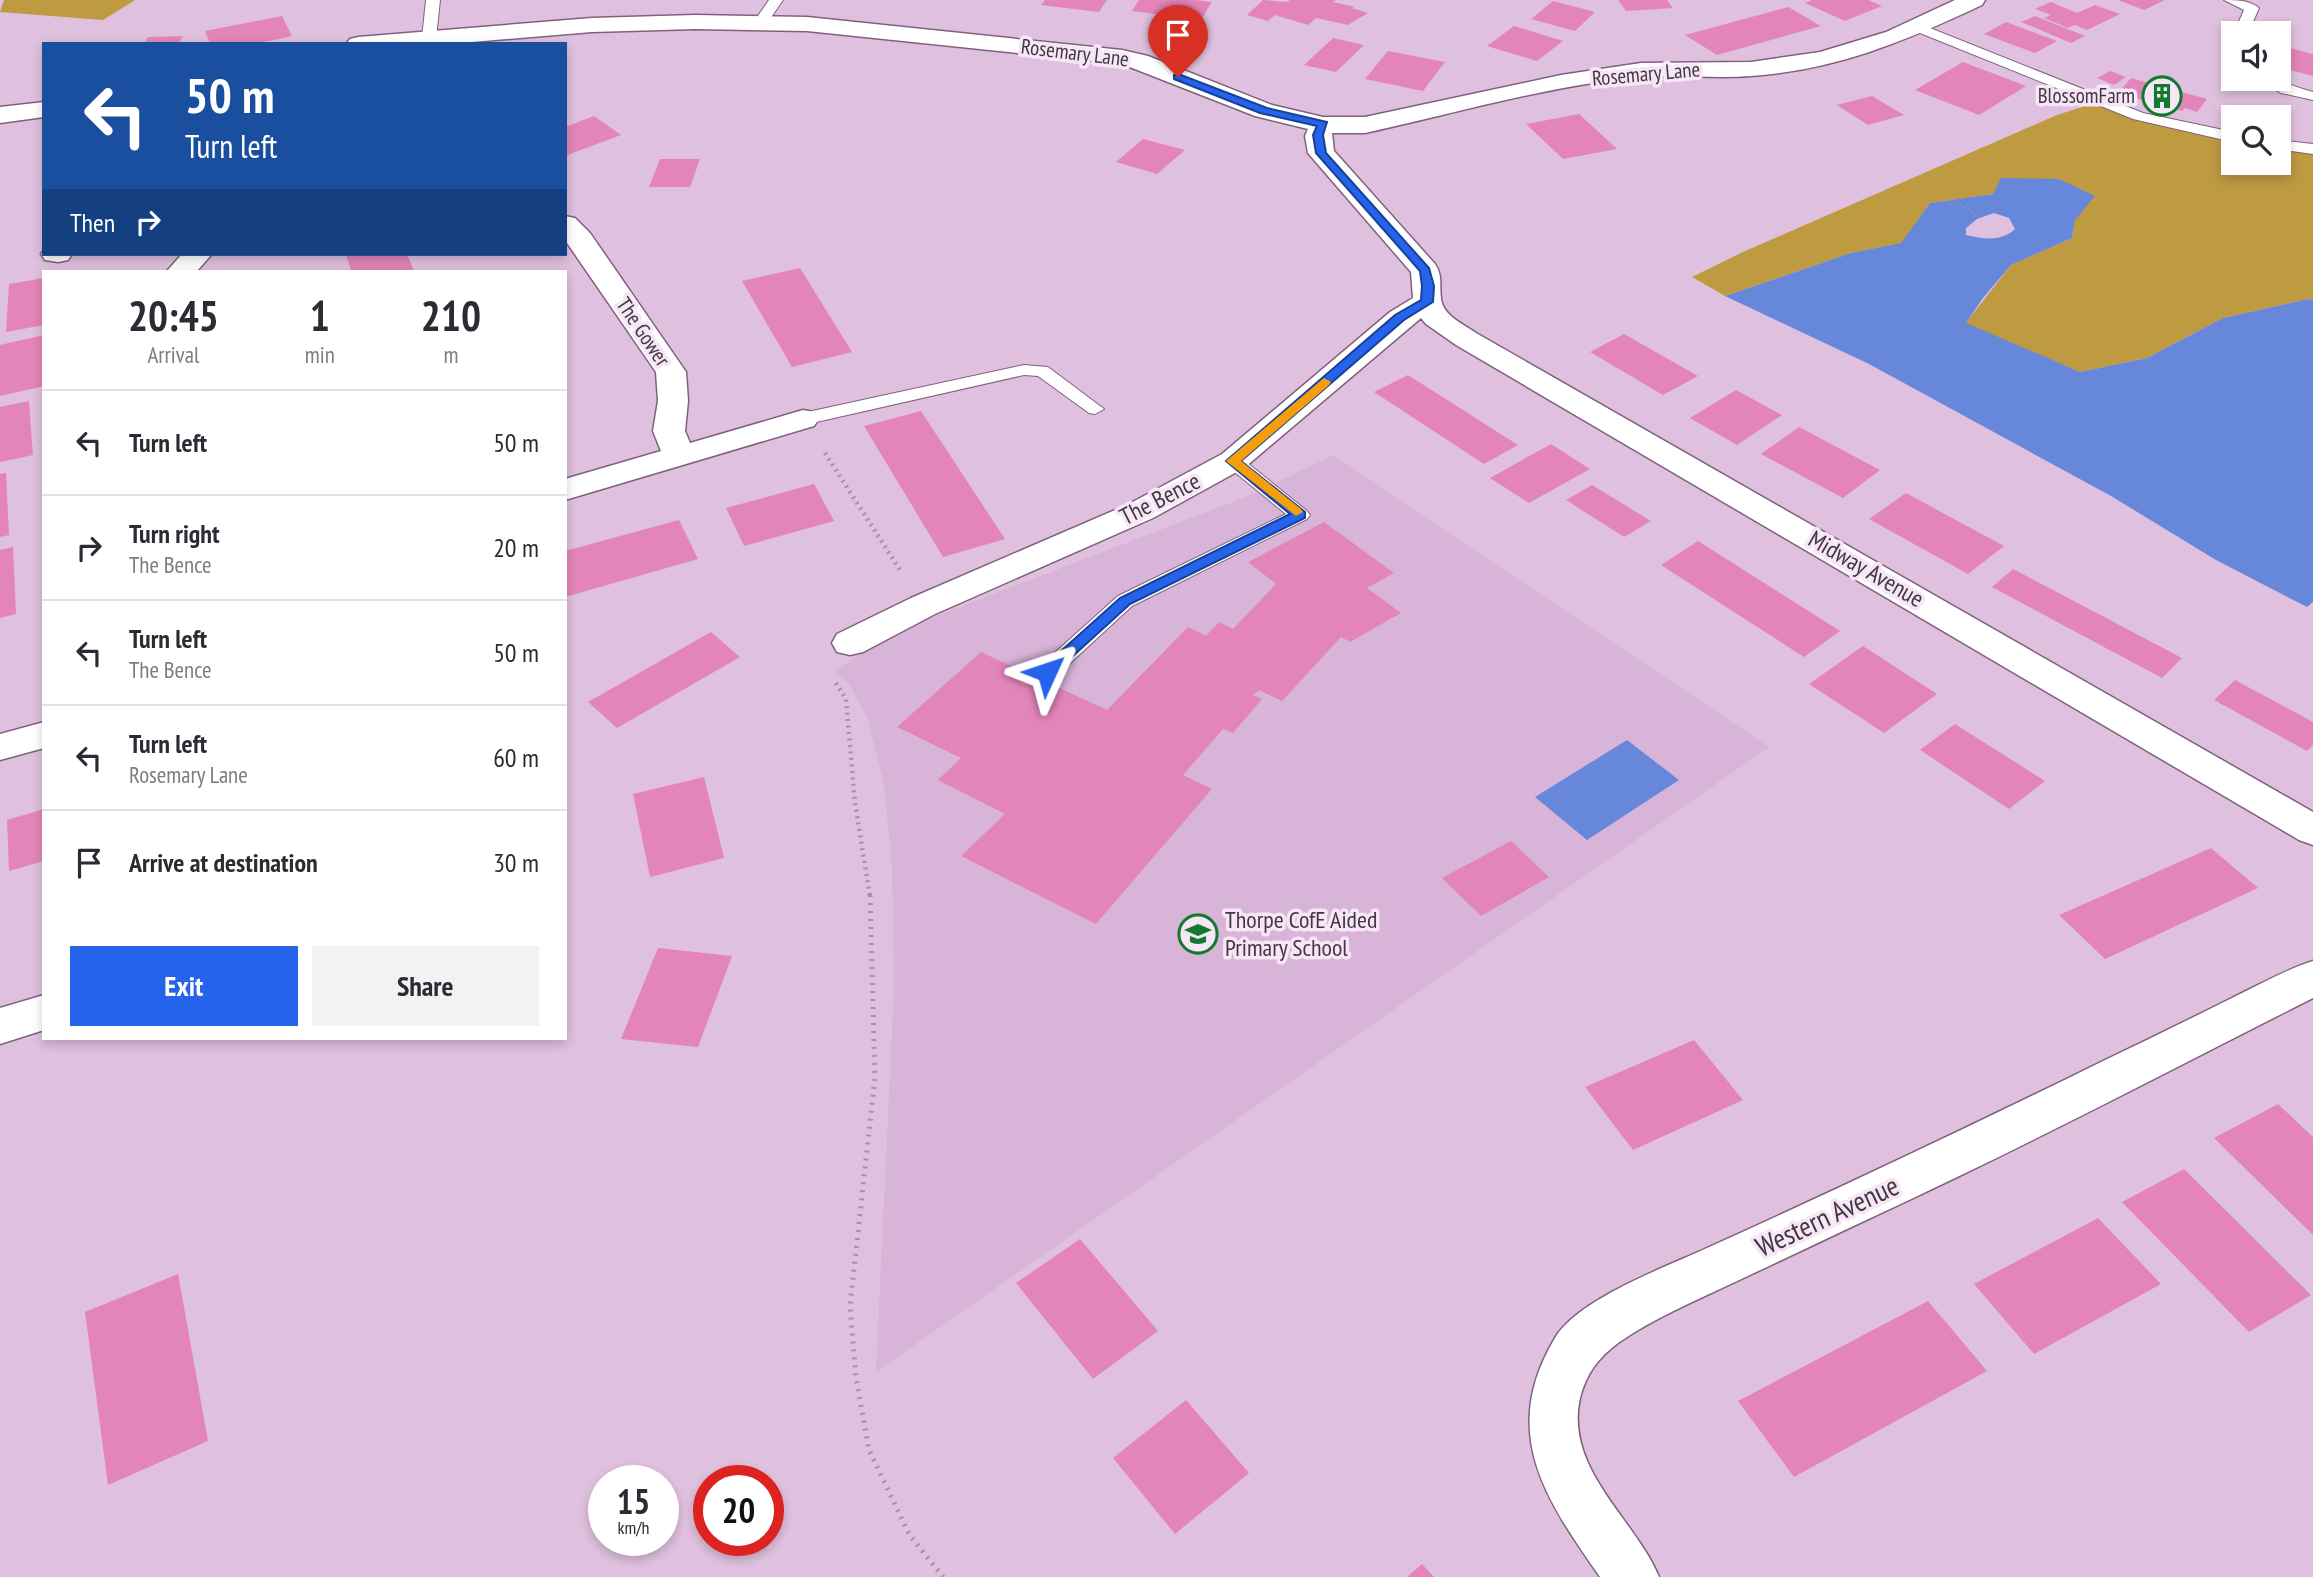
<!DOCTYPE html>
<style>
:root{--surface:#fff;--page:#f2f2f3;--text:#2b2b33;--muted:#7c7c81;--line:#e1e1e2;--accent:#2563eb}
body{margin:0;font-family:"PT Sans Narrow",sans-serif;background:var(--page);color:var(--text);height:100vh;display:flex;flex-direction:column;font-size:26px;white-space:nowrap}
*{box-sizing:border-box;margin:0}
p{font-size:23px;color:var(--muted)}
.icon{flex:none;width:38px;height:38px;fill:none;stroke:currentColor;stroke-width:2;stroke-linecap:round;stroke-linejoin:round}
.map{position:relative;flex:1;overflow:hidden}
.drawer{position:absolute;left:42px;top:270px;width:525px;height:770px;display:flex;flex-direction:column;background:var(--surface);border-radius:0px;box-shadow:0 4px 10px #0003}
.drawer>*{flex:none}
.top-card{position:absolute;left:42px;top:42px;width:525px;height:214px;border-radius:0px;box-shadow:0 4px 10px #0003;background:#1a4fa0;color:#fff;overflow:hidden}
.tools{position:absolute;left:2221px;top:21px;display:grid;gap:14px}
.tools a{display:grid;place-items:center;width:70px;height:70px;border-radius:0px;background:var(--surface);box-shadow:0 4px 10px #0003;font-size:35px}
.speed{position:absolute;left:588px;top:1465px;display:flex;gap:14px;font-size:35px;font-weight:700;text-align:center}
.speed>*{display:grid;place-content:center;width:91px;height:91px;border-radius:50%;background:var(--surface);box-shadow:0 4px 10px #0003;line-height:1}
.speed small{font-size:18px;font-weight:400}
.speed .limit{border:10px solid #d22;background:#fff;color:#111}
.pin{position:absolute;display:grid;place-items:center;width:60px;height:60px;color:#fff;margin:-72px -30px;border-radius:50% 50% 50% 0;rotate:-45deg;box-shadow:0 0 7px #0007}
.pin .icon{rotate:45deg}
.me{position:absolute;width:77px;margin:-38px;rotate:48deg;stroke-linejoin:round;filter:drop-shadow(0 0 5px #0008)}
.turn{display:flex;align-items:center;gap:24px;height:147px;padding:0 28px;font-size:32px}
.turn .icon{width:91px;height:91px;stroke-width:2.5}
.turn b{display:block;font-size:49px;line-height:60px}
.then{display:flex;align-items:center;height:66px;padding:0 28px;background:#0003;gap:14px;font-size:26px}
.eta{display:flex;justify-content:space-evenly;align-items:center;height:119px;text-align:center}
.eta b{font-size:42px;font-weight:700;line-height:49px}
.cta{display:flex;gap:14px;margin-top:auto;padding:14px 28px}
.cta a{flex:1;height:80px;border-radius:0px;background:var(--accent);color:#fff;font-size:28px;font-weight:700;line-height:80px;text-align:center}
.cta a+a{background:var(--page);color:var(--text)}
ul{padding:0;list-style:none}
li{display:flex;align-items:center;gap:21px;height:105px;padding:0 28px;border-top:2px solid var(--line)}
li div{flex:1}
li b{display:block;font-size:26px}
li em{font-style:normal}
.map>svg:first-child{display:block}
.built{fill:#d8b4d8}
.green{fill:#be9a41}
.water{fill:#6787db;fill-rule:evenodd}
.building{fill:#e485b9}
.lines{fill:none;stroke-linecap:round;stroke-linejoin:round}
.lane-casing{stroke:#7e627d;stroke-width:2}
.street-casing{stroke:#7e627d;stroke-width:3}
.path-far2{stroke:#a890a7;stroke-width:2.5;stroke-dasharray:1 3.5;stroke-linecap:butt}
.path-far1{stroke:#a890a7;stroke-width:4.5;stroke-dasharray:2 4.5;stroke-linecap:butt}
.path{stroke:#a890a7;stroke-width:5;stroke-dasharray:2 6;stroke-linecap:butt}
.lane{fill:#fff;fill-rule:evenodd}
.street{fill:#fff;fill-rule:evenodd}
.route{fill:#2563eb;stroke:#184099;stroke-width:2}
.slow{fill:#f59e0b}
.labels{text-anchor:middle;stroke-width:7;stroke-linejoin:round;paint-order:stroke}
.far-street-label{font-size:21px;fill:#433743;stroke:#f6e6f6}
.far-poi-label{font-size:21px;fill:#433743;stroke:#f6e6f6;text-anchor:end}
.street-label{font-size:24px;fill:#433743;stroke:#f6e6f6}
.poi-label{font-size:24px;fill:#433743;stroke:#f6e6f6;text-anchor:start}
.near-street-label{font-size:28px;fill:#433743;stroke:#f6e6f6}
</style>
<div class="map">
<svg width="2313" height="1577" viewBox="0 0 2313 1577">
<rect width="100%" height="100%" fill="#dfc0de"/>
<!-- built -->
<path class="built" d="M1333 455 1769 747 876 1372 894 988 892 867 884 784 867 717 849 684 834 672 884 636 1251 495Z"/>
<!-- green -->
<path class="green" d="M4 0H135L103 20 0 12Z
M2101 101 2138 116 2233 137V163H2278L2279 144 2313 149V300L2308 299 2223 318 2147 358 2080 372 1965 324 2011 265 2072 238 2075 220 1993 194 1930 203 1902 243 1851 253 1725 296 1692 277 1743 252 2057 115Z"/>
<!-- water -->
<path class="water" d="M2001 178 2059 179 2095 196 2075 220 2072 238 2011 265 1983 298 1966 323 2080 372 2147 358 2223 318 2308 299 2313 300V602L2307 607 2216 560 2111 496 1869 364 1725 296 1851 253 1901 243 1930 203 1993 194ZM1994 213 2009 218 2015 229C2001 242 1984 239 1966 235V228L1977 219Z
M1627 740 1679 780 1587 840 1535 797Z"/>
<!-- building -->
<path class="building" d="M1045 0H1107L1099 12 1041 5Z
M1139 0H1195L1212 2 1201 20 1132 11Z
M1263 0 1287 2 1290 0H1336L1333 2 1355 7 1352 8 1368 13 1348 25 1316 18 1308 25 1275 15 1268 21 1247 15Z
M1618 0H1667L1673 8 1626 11Z
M1812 0H1868L1882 6 1845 21 1805 3Z
M2118 0H2165L2144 10Z
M1553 1 1595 12 1575 31 1531 19Z
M2051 2 2077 13 2095 5 2120 14 2087 30 2075 25 2068 28 2044 18 2051 15 2035 9Z
M1788 7 1821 26 1717 55 1685 35Z
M282 16 292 36 255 44H210L205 31Z
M2035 16 2085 36 2071 43 2021 22Z
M2006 22 2057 41 2035 53 1984 34Z
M1514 26 1563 41 1537 61 1487 46Z
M183 36 178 44H144L148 37Z
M1333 38 1364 45 1336 72 1304 65Z
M2278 45 2313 54V76L2278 67Z
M1388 51 1445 62 1423 91 1365 79Z
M1963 62 2026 86 1979 115 1915 90Z
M2110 71 2126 77 2114 85 2097 78Z
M2131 78 2207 99 2197 112 2185 108 2182 111 2118 93Z
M1872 96 1904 115 1868 125 1837 105Z
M1579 114 1617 149 1563 159 1526 124Z
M594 116 621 135 565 156V127Z
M1143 139 1185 150 1157 174 1116 162Z
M660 159H700L690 187H649Z
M346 254H407L414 271H351Z
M800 268 852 352 792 367 742 281Z
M44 278V325L6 332 9 284Z
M1624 334 1698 376 1663 395 1590 352Z
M44 335V386L0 396V345Z
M1408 375 1518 445 1484 464 1374 392Z
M1736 390 1782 415 1737 445 1690 418Z
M29 401 33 455 0 462V407Z
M921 411 1005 539 943 557 864 426Z
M1799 427 1880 470 1843 498 1761 454Z
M1551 444 1590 469 1529 503 1490 478Z
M6 473 9 535 0 537V474Z
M814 484 834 521 744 546 726 508Z
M1592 485 1651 521 1624 537 1566 500Z
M1906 493 2004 546 1968 574 1869 519Z
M679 520 698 559 565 597V551Z
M1324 522 1394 573 1367 588 1401 613 1350 642 1341 637 1282 701 1259 690 1253 695 1262 699 1233 733 1223 729 1183 775 1212 789 1096 924 961 856 1005 814 938 780 961 758 897 727 981 652 1107 710 1188 627 1206 636 1219 622 1233 629 1276 584 1248 562Z
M1698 541 1840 631 1804 657 1661 565Z
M13 547 16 614 0 618V550Z
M2013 569 2182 658 2162 678 1992 587Z
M711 632 740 657 617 728 588 702Z
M1863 646 1937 694 1884 733 1809 684Z
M2235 680 2313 722V745L2307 751 2214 700Z
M1955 724 2045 781 2009 809 1920 750Z
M704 777 724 858 650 877 633 794Z
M44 809V861L9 871 7 820Z
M1511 841 1549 877 1481 916 1442 878Z
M2211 848 2258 888 2105 959 2059 915Z
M658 948 732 956 698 1047 621 1039Z
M1694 1040 1743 1100 1633 1150 1585 1087Z
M2278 1104 2313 1137V1235L2214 1138Z
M2184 1169 2311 1295 2249 1332 2122 1202Z
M2098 1218 2161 1284 2034 1354 1974 1284Z
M1080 1239 1158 1331 1093 1379 1016 1283Z
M178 1274 208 1441 108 1485 85 1312Z
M1928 1301 1987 1371 1794 1477 1738 1401Z
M1186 1400 1249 1473 1175 1534 1113 1458Z
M1422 1564 1434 1577H1407Z"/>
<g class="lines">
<!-- lane casing -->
<g class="lane-casing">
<path id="lane" d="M426 0H440L436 38 429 42 422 38Z
M769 0H783L765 26H755L753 23Z
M2224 0C2237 0 2249 0 2259 8L2248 33H2234L2244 10Z
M1915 22 2143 113 2233 132V142L2133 119 1910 29V23Z
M2257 79C2277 78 2293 87 2313 92V100L2281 93Z
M2278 140 2313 144V154L2278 149Z
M1024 365 1048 367 1104 409 1095 414 1089 413 1038 376 1024 375 803 425 794 419 803 413Z
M1233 455 1240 457 1307 511 1310 515 1307 519 1132 606 1055 677 1047 679 1039 677 1036 672 1039 667 1118 596 1286 514 1226 465 1224 461Z"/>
</g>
<!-- street casing -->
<g class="street-casing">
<path id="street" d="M1955 0H1985L1982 5C1905 41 1837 70 1751 76 1714 79 1677 74 1640 77 1547 86 1456 113 1365 133H1332L1334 151 1435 264C1444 277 1438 289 1442 303 1446 317 1465 325 1476 333L2313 812V845L2299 840 1456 345 1426 324 1421 318 1244 468 1153 518 935 614 863 652 850 655 837 652 832 643 837 634 911 598 1129 504 1222 454 1390 312 1413 298 1411 272 1308 153 1305 136 1308 129 1255 116 1122 64 807 31 695 29 592 32 448 44H346L350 39 358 37 592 18 695 15 807 17 1122 50 1148 56 1272 105 1323 117H1365L1561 75 1641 63 1751 62 1820 52 1886 32Z
M44 102V117L0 123V107Z
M565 216 575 218 590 233 686 372 688 401 685 431 690 443 803 410 814 412 819 419 814 426 565 500V479L661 451 653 431 658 401 656 372 565 240Z
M44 250V254H72L68 260 58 262 45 260 41 254Z
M182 254H212L197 271H167Z
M44 722V748L0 760V734Z
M2313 961V998C2178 1066 2044 1137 1907 1201 1849 1228 1792 1255 1735 1282 1695 1301 1654 1318 1618 1343 1598 1358 1586 1374 1580 1398 1564 1469 1635 1519 1659 1577H1600C1545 1498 1499 1432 1555 1338 1578 1299 1666 1267 1707 1248 1840 1188 1971 1126 2101 1062 2145 1041 2188 1020 2232 998 2259 985 2285 970 2313 961Z
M44 995V1030L0 1044V1008Z"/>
</g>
<!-- path-far2 -->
<path class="path-far2" d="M1952 200 1981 217"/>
<!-- path-far1 -->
<path class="path-far1" d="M825 453 900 570
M836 683 846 699 855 803 870 896"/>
<!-- path -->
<path class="path" d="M870 895 875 1077 850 1306 856 1378 869 1450 909 1534 943 1577"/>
<!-- lane -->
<use href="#lane" class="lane"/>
<!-- street -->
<use href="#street" class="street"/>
</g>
<!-- route -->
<path class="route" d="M1174 75H1181L1267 108 1327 122 1323 135 1326 153 1429 268 1434 286 1433 302 1404 320 1241 461 1305 512V518L1130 604 1052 675H1042L1040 672 1042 668 1120 598 1290 514 1226 461 1395 315 1421 300 1422 286 1420 271 1316 153 1313 135 1317 126 1260 113 1174 79Z"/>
<!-- slow -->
<path class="slow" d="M1324 378 1331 382 1329 385 1241 461 1301 509 1303 512 1296 516 1226 461Z"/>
<!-- icons -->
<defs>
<g id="building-ring" transform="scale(2.0125)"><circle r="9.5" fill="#f6e6f6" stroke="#127a2e" stroke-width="1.5"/><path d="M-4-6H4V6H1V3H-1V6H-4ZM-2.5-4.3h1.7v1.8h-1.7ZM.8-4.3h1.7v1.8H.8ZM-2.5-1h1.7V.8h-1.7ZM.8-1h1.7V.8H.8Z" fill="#127a2e"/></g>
<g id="school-ring" transform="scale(2.0125)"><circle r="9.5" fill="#f6e6f6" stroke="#127a2e" stroke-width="1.5"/><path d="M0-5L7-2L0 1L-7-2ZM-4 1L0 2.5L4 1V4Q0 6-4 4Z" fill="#127a2e"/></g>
</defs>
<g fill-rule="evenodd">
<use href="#building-ring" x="2162" y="96"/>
<use href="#school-ring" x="1198" y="934"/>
</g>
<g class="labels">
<!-- far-street labels -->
<g class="far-street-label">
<text transform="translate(1075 53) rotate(7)" y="7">Rosemary Lane</text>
<text transform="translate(1646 74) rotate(-5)" y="7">Rosemary Lane</text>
<text transform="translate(643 332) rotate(56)" y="7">The Gower</text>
</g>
<!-- far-poi labels -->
<g class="far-poi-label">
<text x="2135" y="103">BlossomFarm</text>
</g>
<!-- street labels -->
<g class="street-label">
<text transform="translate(1160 499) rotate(-27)" y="8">The Bence</text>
<text transform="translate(1866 569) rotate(30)" y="8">Midway Avenue</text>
</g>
<!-- poi labels -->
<g class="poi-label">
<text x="1225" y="928">Thorpe CofE Aided<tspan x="1225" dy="28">Primary School</tspan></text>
</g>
<!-- near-street labels -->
<g class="near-street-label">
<text transform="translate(1827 1216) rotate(-25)" y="10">Western Avenue</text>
</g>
</g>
</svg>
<div class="tools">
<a><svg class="icon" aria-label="sound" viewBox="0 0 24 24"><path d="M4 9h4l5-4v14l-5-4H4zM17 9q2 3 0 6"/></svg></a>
<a><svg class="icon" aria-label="search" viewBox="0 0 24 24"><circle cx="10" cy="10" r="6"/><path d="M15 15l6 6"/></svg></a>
</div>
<div class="speed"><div>15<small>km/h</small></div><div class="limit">20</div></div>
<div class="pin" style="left:1178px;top:77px;background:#d93025"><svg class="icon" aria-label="arrive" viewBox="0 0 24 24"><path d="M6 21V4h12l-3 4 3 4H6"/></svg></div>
<svg class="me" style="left:1047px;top:672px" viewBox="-20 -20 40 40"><path d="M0-17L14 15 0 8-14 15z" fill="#2563eb" stroke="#fff" stroke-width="4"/></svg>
<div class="top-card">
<div class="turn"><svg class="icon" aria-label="left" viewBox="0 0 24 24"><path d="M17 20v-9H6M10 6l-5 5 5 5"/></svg><div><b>50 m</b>Turn left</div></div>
<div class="then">Then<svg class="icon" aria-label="right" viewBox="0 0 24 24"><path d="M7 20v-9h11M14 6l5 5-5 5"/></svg></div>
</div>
<section class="drawer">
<div class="eta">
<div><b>20:45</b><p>Arrival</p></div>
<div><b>1</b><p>min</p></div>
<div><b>210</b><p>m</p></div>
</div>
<ul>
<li><svg class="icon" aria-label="left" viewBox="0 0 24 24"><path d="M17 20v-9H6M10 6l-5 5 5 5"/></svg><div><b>Turn left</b></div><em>50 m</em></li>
<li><svg class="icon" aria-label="right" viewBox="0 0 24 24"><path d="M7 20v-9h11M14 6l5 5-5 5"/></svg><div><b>Turn right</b><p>The Bence</p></div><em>20 m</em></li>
<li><svg class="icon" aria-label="left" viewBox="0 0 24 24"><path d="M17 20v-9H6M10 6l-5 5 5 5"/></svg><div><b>Turn left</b><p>The Bence</p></div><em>50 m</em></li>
<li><svg class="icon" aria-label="left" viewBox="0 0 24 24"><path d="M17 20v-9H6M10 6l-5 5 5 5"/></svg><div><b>Turn left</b><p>Rosemary Lane</p></div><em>60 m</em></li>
<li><svg class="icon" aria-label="arrive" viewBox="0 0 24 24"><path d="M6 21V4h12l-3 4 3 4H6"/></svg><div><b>Arrive at destination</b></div><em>30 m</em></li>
</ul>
<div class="cta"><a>Exit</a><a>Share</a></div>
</section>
</div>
